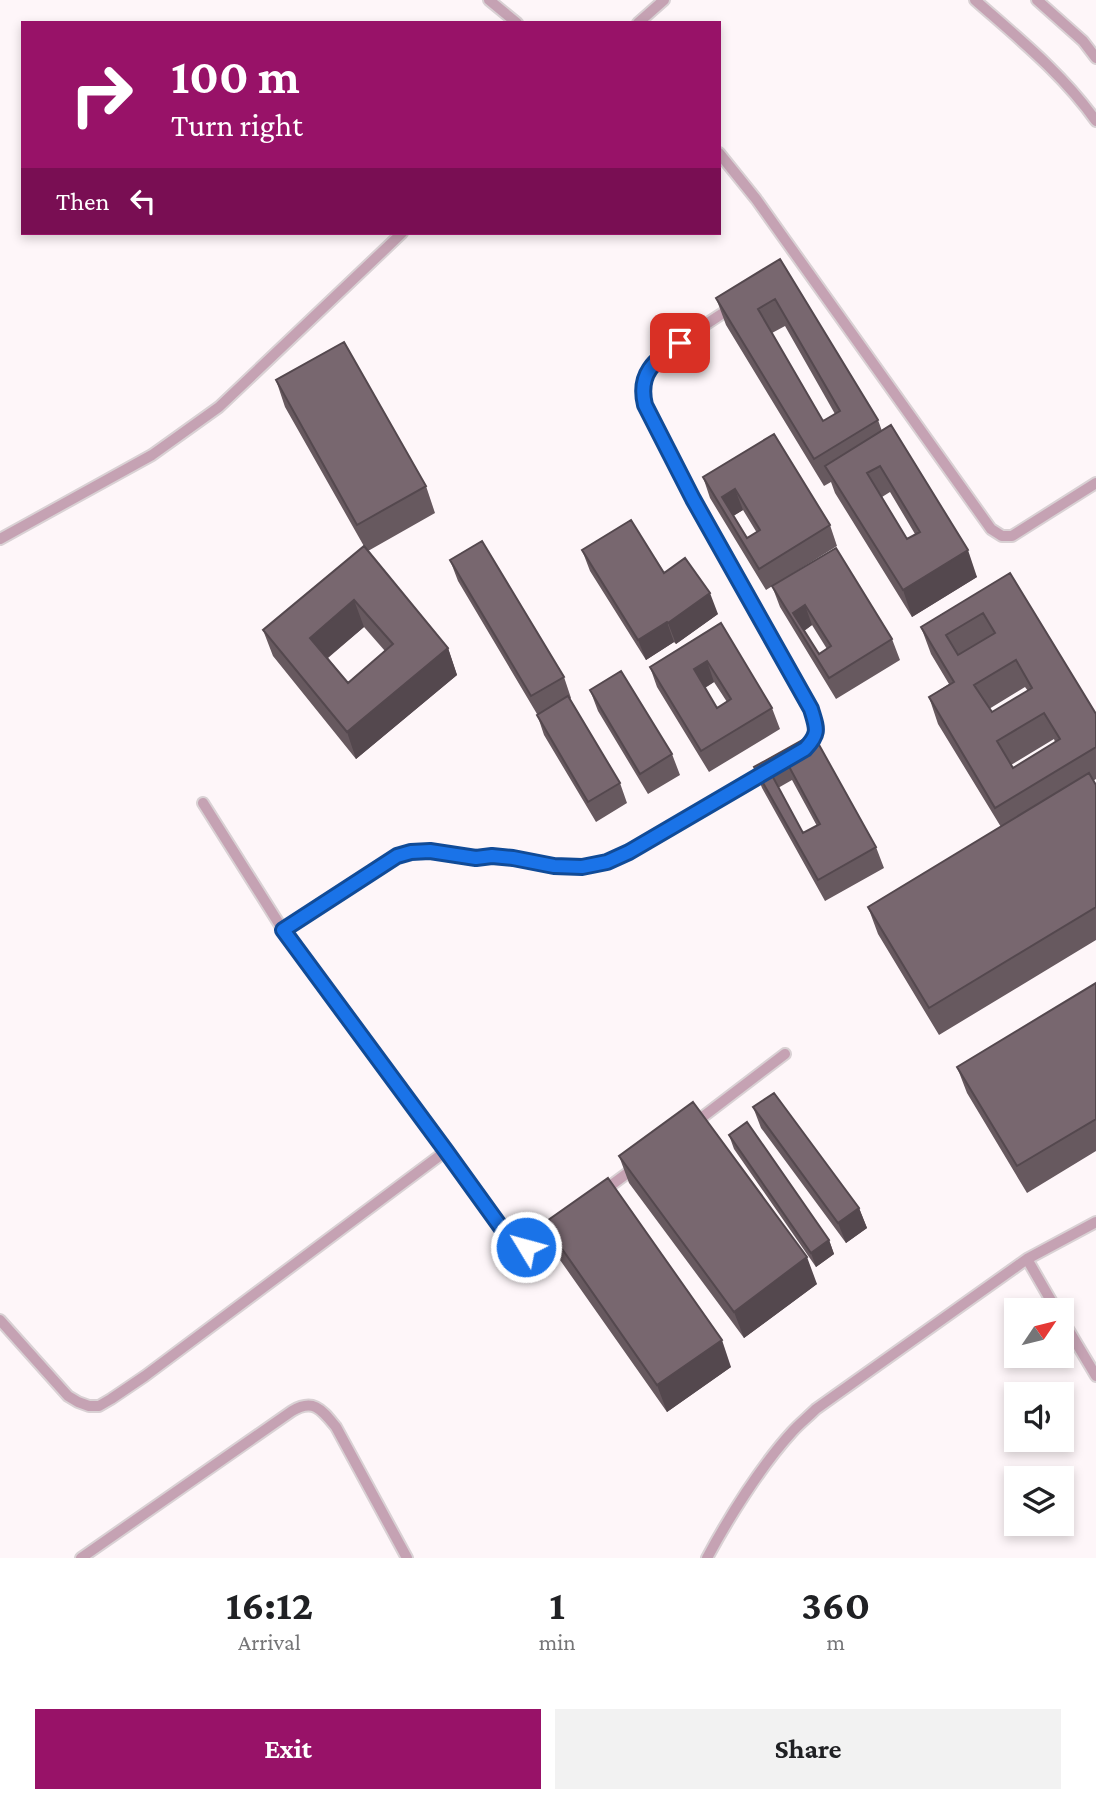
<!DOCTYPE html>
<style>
:root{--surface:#fff;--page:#f2f2f2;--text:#202124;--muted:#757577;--accent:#981268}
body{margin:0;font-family:"Crimson Pro",serif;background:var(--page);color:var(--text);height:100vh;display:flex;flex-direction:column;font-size:26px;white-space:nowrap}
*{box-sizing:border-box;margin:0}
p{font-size:23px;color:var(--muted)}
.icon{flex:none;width:38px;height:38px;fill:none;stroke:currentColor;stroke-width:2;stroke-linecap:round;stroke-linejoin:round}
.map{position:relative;height:1558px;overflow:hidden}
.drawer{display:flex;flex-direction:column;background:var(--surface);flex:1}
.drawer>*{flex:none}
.top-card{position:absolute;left:21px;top:21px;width:700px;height:214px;border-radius:0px;box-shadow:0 4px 10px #0003;background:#981268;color:#fff;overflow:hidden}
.needle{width:46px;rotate:55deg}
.fabs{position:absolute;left:1004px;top:1298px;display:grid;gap:14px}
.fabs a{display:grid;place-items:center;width:70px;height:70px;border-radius:0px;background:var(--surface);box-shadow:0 4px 10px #0003;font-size:35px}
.pin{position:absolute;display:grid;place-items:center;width:60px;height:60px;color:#fff;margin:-30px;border-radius:14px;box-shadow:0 4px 10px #0006}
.me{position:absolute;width:77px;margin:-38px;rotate:307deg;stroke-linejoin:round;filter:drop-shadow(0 0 5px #0008)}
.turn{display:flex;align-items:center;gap:24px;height:147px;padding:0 35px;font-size:32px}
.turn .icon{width:91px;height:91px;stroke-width:2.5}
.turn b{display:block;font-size:49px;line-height:60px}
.then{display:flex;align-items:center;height:66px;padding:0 35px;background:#0003;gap:14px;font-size:26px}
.eta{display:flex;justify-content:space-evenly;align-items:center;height:119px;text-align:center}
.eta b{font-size:42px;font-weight:700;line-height:49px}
.primary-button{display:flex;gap:14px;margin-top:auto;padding:14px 35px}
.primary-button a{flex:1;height:80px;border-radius:0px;background:var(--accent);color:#fff;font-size:28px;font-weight:700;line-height:80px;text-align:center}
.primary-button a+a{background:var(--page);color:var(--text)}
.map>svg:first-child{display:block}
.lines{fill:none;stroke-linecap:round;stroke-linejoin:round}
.lane-casing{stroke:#d9d1d4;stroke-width:14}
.lane{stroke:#c5a2b3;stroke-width:10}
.wall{fill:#67595f;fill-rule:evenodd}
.shaded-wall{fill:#54484e}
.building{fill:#78676f;stroke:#54484e;stroke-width:2;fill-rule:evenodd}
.route-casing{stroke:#114b97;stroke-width:18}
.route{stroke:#1a73e8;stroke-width:12}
</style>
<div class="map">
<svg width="1096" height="1558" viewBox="0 0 1096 1558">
<rect width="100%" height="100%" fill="#fef6f9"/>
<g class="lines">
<!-- lane casing -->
<g class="lane-casing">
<path id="lane" d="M489 0 517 23
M975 0C1018 38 1063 74 1096 121
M1037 0 1083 41 1096 58
M638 23 664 0
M719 153 756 199 991 529 1002 536H1012L1096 483
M732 307C709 323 650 357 643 383 641 390 643 397 645 405L693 499 811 709C816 726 820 733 807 747
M0 539 152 455 219 407 402 233
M203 803 283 930 446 1151 512 1243C530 1253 545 1235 559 1225
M283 930 397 856 411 852 430 851 476 857 492 856 553 866 582 867 607 862 629 852 770 770
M692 1125 785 1054
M602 1192 637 1166
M1027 1259 1057 1311
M1062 1319 1096 1376
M0 1320 68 1396 78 1402 89 1406H99L111 1399 145 1376 446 1151
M81 1558 292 1411C314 1398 322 1410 336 1427L407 1558
M707 1558C729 1517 761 1466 792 1432 799 1424 808 1417 816 1409L1027 1259 1096 1222"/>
</g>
<!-- lane -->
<use href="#lane" class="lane"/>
</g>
<!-- wall -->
<path class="wall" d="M780 259 878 420 882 431 977 577 912 617 835 493 831 482 824 486 726 325 716 298ZM785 326 835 414 823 421 772 333ZM890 492 915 534 907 539 882 497Z
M276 380 426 486 435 513 368 551 448 648 457 675 356 759 273 656 263 630 365 548 285 407ZM364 627 385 651 348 683 328 658Z
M703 477 830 525 837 546 766 590 710 498ZM743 510 757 533 747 538 733 516Z
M582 550 664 573 718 614 676 644 674 642 646 660 590 571Z
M450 560 564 677 571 698 570 699 620 783 627 803 596 822 544 735 537 714 458 581Z
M1010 573 1096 714V779L1093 781 1096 785V940L939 1035 878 934 868 907 1001 827 938 724 929 697 949 684 931 654 921 627ZM1025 687 1028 691 992 712 989 709ZM1054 739 1055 742 1013 768 1011 765Z
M772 586 892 639 900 660 836 699 780 607ZM812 625 827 649 819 654 804 631Z
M721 623 772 708 780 729 709 772 657 687 650 667ZM714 682 727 702 717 708 705 688Z
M590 690 672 754 680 775 648 794 598 711Z
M813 734 876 847 884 868 825 901 762 788 754 767ZM792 780 817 826 803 833 778 788Z
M1096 983V1151L1027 1193 967 1093 957 1067Z
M753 1107 859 1208 867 1228 846 1243 761 1128Z
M729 1135 829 1240 834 1254 816 1267 734 1149Z
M619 1156 817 1284 744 1338 629 1183Z
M544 1223 731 1367 667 1412 553 1250Z"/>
<!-- shaded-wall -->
<path class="shaded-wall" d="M735 489 743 510 730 518 722 497Z
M968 550 977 577 912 617 903 590Z
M710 593 718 614 676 644 668 623Z
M354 600 364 627 320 664 310 638Z
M805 605 812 625 801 633 793 613Z
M667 622 674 642 646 660 638 640Z
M448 648 457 675 356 759 347 732Z
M707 661 714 682 701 690 694 669Z
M859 1208 867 1228 846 1243 838 1223Z
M829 1240 834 1254 816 1267 811 1253Z
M807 1257 817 1284 744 1338 734 1312Z
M722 1340 731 1367 667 1412 657 1385Z"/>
<!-- building -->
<path class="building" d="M780 259 878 420 814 459 716 298ZM775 299 840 411 823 421 758 309Z
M344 342 426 486 357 525 276 380Z
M891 425 968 550 903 590 825 466ZM880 466 920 532 907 539 867 473Z
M774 434 830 525 759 569 703 477ZM735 489 760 530 747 538 722 497Z
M631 520 664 573 685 558 710 593 668 623 667 622 638 640 582 550Z
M482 541 564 677 531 696 450 560Z
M364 546 448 648 347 732 263 630ZM354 600 393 644 348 683 310 638Z
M836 548 892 639 829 678 772 586ZM805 605 831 646 819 654 793 613Z
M1010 573 1096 714V747L995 808 929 697 954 682 921 627ZM983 613 995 633 958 655 946 635ZM1016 660 1032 688 992 712 974 685ZM1044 713 1060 739 1013 768 997 741Z
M721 623 772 708 701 751 650 667ZM707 661 731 699 717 708 694 669Z
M621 671 672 754 640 774 590 690Z
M568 696 620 783 588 802 537 715Z
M813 734 876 847 818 880 754 767ZM785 759 820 824 803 833 768 768Z
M1089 773 1096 785V907L929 1008 868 907Z
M1096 983V1119L1017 1166 957 1067Z
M774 1093 859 1208 838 1223 753 1107Z
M693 1102 807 1257 734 1312 619 1156Z
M747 1122 829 1240 811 1253 729 1135Z
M608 1178 722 1340 657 1385 544 1223Z"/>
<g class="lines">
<!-- route casing -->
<g class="route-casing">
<path id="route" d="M526 1247C517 1247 513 1244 508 1237L446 1151 283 930 397 856 411 852 430 851 476 858 492 856 513 858 554 866 582 867 607 862 629 852 805 749C820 733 817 729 811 709L693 499 645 405C637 372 656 360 680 343"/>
</g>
<!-- route -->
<use href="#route" class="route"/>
</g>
</svg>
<div class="fabs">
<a><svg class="needle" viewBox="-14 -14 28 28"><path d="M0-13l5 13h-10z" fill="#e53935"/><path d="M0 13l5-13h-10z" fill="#757577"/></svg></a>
<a><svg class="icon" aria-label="sound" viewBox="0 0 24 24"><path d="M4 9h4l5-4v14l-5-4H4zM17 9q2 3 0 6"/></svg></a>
<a><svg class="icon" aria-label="layers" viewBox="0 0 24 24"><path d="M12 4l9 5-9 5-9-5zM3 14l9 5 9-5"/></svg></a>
</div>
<div class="pin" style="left:680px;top:343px;background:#d93025"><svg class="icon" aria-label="arrive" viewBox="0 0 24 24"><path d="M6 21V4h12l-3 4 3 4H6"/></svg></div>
<svg class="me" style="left:526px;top:1247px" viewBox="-20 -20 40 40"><circle r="17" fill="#1a73e8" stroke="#fff" stroke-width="3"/><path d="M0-11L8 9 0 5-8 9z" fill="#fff"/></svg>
<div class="top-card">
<div class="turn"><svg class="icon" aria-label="right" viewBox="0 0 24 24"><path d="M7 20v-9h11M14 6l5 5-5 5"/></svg><div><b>100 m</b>Turn right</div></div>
<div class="then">Then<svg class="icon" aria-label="left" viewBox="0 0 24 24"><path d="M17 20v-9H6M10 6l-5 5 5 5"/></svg></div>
</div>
</div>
<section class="drawer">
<div class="eta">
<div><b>16:12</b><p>Arrival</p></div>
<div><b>1</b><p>min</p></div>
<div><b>360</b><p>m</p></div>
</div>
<div class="primary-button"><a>Exit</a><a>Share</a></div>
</section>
